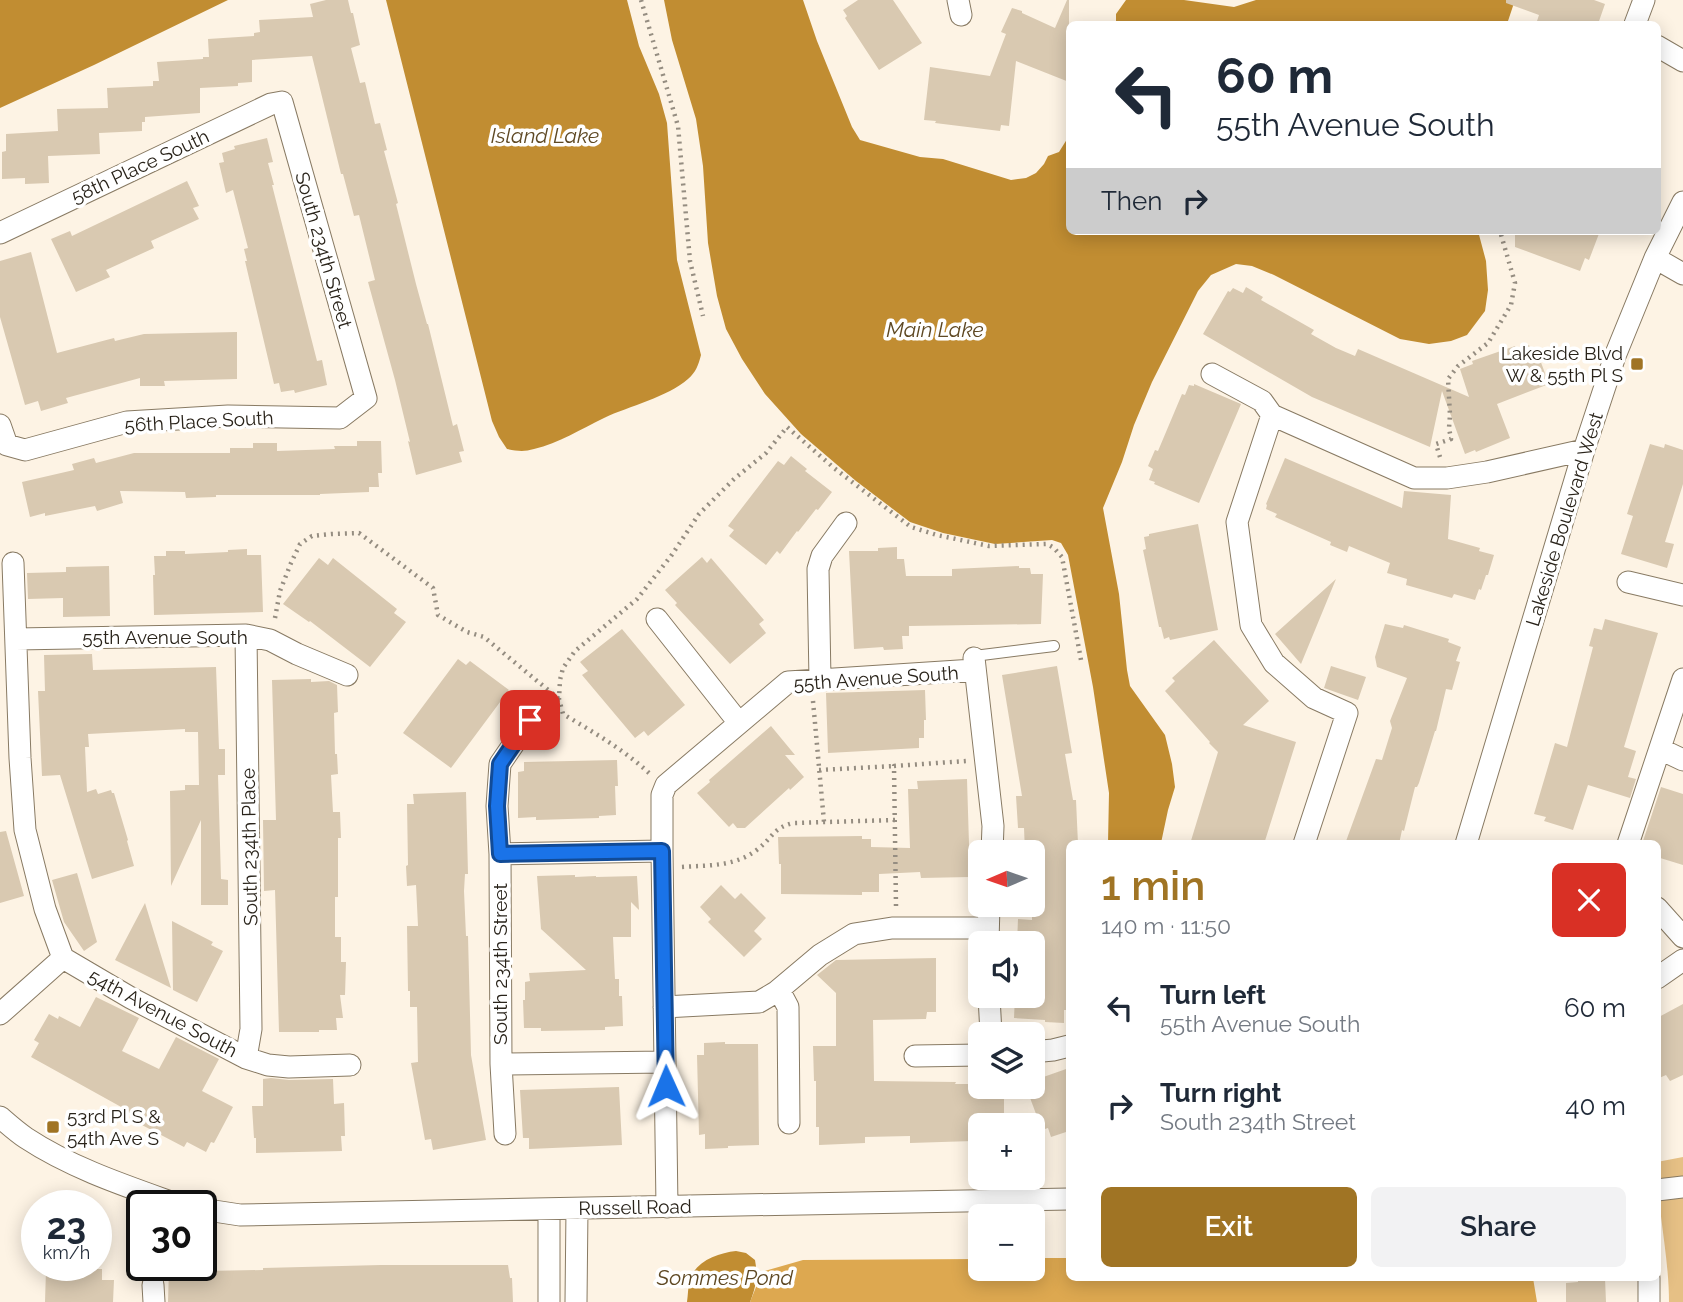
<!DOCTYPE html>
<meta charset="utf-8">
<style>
:root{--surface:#fff;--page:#f2f2f3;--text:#1f2937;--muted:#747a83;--accent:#a07424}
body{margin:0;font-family:Raleway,sans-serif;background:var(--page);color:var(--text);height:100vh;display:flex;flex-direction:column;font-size:26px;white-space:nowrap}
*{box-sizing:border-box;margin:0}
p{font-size:23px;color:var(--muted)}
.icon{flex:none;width:38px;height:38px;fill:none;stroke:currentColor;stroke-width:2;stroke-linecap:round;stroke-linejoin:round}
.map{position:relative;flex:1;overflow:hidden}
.side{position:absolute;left:1066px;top:840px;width:595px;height:441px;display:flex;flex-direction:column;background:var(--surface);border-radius:10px;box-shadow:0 4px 18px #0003}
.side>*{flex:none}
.guide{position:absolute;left:1066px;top:21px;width:595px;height:214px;border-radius:10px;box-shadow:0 4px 18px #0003;background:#fff;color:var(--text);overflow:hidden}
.needle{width:46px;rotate:268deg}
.tools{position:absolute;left:968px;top:840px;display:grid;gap:14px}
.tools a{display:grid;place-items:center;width:77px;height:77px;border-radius:10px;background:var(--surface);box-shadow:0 4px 18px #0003;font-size:35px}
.speed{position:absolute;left:21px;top:1190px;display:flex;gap:14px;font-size:35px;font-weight:700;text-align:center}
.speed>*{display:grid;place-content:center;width:91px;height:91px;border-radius:50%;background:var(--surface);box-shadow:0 4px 18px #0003;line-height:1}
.speed small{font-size:18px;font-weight:400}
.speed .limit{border:4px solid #111;border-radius:10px;background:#fff;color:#111}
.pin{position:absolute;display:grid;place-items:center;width:60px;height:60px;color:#fff;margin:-30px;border-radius:14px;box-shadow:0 4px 10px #0006}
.me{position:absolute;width:77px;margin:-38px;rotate:359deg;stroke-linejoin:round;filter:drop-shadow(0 0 5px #0008)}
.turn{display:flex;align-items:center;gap:24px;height:147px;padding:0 35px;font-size:32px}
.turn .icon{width:91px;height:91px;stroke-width:2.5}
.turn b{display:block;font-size:49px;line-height:60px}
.then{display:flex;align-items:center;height:66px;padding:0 35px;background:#0003;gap:14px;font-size:26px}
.round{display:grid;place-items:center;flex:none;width:74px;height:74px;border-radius:10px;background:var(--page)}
.summary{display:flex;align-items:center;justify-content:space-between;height:119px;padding:0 35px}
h1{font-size:42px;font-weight:600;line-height:52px;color:var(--accent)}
.action{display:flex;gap:14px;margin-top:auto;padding:14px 35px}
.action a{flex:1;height:80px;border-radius:10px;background:var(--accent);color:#fff;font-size:28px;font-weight:600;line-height:80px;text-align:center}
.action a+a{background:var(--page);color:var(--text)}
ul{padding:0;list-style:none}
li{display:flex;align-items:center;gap:21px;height:98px;padding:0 35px}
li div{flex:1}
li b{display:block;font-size:26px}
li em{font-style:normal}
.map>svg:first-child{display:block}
.green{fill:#e6c085}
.forest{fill:#dda850}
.water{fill:#c18d32}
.building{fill:#d9c9b1}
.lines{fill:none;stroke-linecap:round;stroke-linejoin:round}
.service-casing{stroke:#887a63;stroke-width:12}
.minor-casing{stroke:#887a63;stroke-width:23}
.path{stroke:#958d81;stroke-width:4.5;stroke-dasharray:2 5;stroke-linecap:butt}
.service{stroke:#fff;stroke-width:10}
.minor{stroke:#fff;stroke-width:21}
.route-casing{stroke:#114b97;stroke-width:18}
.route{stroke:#1a73e8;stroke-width:12}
.poi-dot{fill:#a07424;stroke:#fff;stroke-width:2.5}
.labels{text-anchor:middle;stroke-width:7;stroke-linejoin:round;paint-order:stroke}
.street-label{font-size:19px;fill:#29231a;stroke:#fff}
.poi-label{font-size:19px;fill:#29231a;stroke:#fff;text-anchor:end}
.water-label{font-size:21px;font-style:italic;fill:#5e4823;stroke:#fff}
</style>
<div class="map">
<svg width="1683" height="1302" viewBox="0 0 1683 1302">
<rect width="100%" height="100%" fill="#fdf3e4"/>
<!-- green -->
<path class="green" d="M1683 1157V1302H1669C1669 1255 1657 1209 1657 1162Z"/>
<!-- forest -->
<path class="forest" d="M1033 1258H1069V1278H1533L1537 1302H750L756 1287 758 1273 803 1260 980 1259V1269H1032Z"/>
<!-- water -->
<path class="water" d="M0 0H228L94 65 0 108Z
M386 0H627L639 46 659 94 667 123 677 260 701 355C698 366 696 372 688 379 668 397 629 406 604 418 581 429 559 443 534 449 524 452 517 451 507 449L499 437 492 421Z
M664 0H803L817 41 852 127 860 140 920 157 943 159 1011 180 1026 178 1036 173 1044 164 1048 156 1059 152 1069 136V231H1478L1486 261 1488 290 1485 311 1467 335 1451 341 1429 344 1400 339 1274 275 1252 266 1236 264 1211 275 1198 291 1152 382 1134 425 1122 462 1103 508 1119 594 1127 670 1130 686 1165 735 1172 764 1175 787 1168 810 1161 843H1108L1109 793 1093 687 1068 555 1061 543 1052 540 995 544 943 533 910 522 856 481 801 434 765 394 742 359 726 329 717 296 708 243 703 166 696 119 672 40Z
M1126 0H1184L1234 7 1256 0H1515L1507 24H1116V14Z
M736 1251 746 1253 755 1260C758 1276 756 1287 750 1302H687C688 1295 688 1286 690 1279 696 1261 718 1253 736 1251Z"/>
<!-- building -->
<path class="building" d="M326 0H348L351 13H353L360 45 351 48 360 83 365 82 375 124 380 123 387 150 384 151 398 203 396 204 416 284 427 324H428L453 426 457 424 464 451 459 452 462 462 416 475 408 441 410 442 395 380 368 282 375 280 359 215 354 216 343 174H341L312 56 252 60V82L238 83V86L200 88V113L145 117V122H142V131L99 133 100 154 48 156 49 183 25 184V178L2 179V152L6 151V134L58 131 57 109 108 108 107 88 153 86V81H159L157 62 203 59V57H209L208 39 254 36V33L260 32 259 20 313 17 310 4Z
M858 0H893L922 43 879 70 845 18 847 16 843 10Z
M1067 0H1069V82L1016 61 1009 126 1001 125 1000 131 935 123 936 121 924 120 930 67 990 76 1006 34 1001 32 1012 8 1022 11V13L1055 28Z
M1506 0H1594L1605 4 1598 24H1536L1539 15 1506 3Z
M267 138 273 162 268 163 274 185H272L317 361 322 360 327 385 295 393 294 390 281 392 279 383 274 384 245 261H247L244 249 248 248 233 190 226 193 219 163 224 162 222 153 235 149 234 146Z
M187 181 199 206 193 208 199 219 151 241 154 248 106 270 110 277 76 292 51 239 70 231 72 236Z
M1515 231H1600L1589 260 1585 258 1580 271 1515 247Z
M31 252 57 353 114 338 115 341 144 334 237 332V379L164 381 165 386H140V378L66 398 68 403 41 411 38 401 25 405 0 317V261Z
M1246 287 1263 297 1261 300 1314 330 1311 334 1336 348 1355 356 1358 349 1469 397 1460 369 1473 364 1472 361 1515 346 1516 349 1529 345 1534 358 1539 357 1549 384 1497 404 1510 438 1476 452 1475 450 1465 454 1442 391 1430 447 1312 397 1203 334 1228 291 1230 292 1233 288 1243 293Z
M1194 384 1241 404 1199 503 1154 484 1155 482 1149 480 1153 469 1148 466 1155 450 1158 451 1182 394 1185 395 1189 385 1194 386Z
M357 441H381L382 473H378L379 487H369V492L320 494V495H216V497L186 498 185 492 120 491 123 503 97 511 95 506 45 516V513L30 517 22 482 74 470 72 464 94 458 96 463 134 453H230V448H253V443H277V451L335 449 334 446H357Z
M1650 444 1664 448 1665 444 1683 450V484L1665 542 1674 544 1667 568 1621 554 1633 516 1627 514Z
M791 456 807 469 805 471 832 492 818 510 816 509 798 532 797 531 780 554 777 551 766 565 729 536 734 530 728 526 778 461 784 465Z
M1285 458 1402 508 1404 491 1451 495 1448 539 1480 548 1479 551 1494 555 1488 575H1486L1481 590 1479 589 1475 600 1454 594 1452 598 1406 585 1407 579 1387 573 1390 563 1349 546 1347 552 1330 545 1331 542 1275 517 1277 514 1266 509 1267 505 1266 504Z
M1198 524 1218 630 1170 640 1169 637 1164 639 1161 627H1159L1143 550 1146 549 1144 537 1149 536V534Z
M897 547V559H904L906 576H952V569L1019 566V568H1030L1031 574H1043L1041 624 909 626V636H902L903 649 884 650 883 647 854 649 849 551H878V548Z
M247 549V555H261L263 612 154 615 153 575H155L154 556H166V551H185V554L228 552V550Z
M702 557 707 563 711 558 764 620 759 624 766 633 730 664 675 605 677 603 665 590Z
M319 558 328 565 333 558 397 609 394 613 406 622 370 667 310 621 309 622 283 604Z
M109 566 110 616 63 617V598L28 599 27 573 66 572V567Z
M1336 579 1301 664 1275 634Z
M1605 619 1658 633 1624 747 1636 751 1628 777 1636 779 1630 798 1588 785 1573 830 1544 821 1546 817 1534 814 1555 743 1567 747 1593 647 1589 646 1594 628 1602 630Z
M1385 624 1403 628 1404 625 1449 639 1448 642 1461 647 1456 661 1460 662 1452 690 1446 689 1436 731H1435L1419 783 1417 787H1415L1404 831 1402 830 1399 844H1345L1376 759 1382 760 1392 728 1390 721 1407 678 1377 667 1375 657Z
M622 629 685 705 648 736 644 731 635 738 582 675 588 671 580 662Z
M1214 640 1269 701 1243 725 1296 742 1264 844H1190L1218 752 1209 743 1210 742 1165 691 1175 681 1172 678Z
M92 654 93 670 216 667 219 749H225V775H218L221 879 228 880V905H201V820L171 886 170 791 185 790V785H199L198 732H185V729L88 734 89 747H85L87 792 96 789 98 794 111 790 112 793H114L128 840 127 841 134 866 92 879 60 775 42 776 38 691H45L44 655Z
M458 659 466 665 470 661 509 690 451 768 403 733Z
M1057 666 1072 753 1065 754 1073 800H1076L1078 844H1069V1010H1064V1023L1045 1022V1020L1014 1018 1015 996H1032V943H1017L1018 919 1032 920V852H1025L1024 828H1018L1016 796H1022L1002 675Z
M1331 666 1366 677 1358 700 1324 688Z
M311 679V682L329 681 337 685 338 712 334 713 335 754H337L338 774 331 775 333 812H340L341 838H338V897H335V937H341V962H346L345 995H340L343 1018H336L337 1030H319V1032H279L275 890 264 891 263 820H276L272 680Z
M925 690 926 720H924V738H919V748L828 753 826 693Z
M771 726 795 755H785L804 777 790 790 789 788 745 828H737L733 823 729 827 697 793 710 782 709 780Z
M617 760 618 786H615L616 815 599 816V818L536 820V817L518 818V772L524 771V762Z
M967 779 970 877 921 878 920 872 879 874V892H862V895L781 894V864H779L778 837 862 836V839H871V847L910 848 908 789H918L917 781Z
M1661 787 1683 794V865L1657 857V844H1642Z
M466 792 468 874H465L464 891 466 936H468L471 1055 486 1140 433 1150 431 1139 425 1140 411 1063 418 1062 417 1007H410V991H408L407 926H418L416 885 407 886 406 866 408 865 407 804H414L413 794Z
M6 831 24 896 0 903V832Z
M77 873 97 942 84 951 64 922 52 880Z
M575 875V877L596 876V877L637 876 639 910 631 902V937H613L615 979H619V996H622L623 1026 605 1027V1030L541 1031V1028H524L523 1000H525V982L530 981 529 973 586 970 541 929 537 876Z
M721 885 735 899 741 893 766 918 754 931 762 939 744 957 708 922 711 919 700 907Z
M145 903 171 988 115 960Z
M172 921 213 942 211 945 223 951 197 1002 173 990Z
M936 958V1012H927L926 1019 873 1020 874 1081 956 1082 955 1084H980V1087H1004V1125H980V1139H973V1141L910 1143V1136L865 1137V1143L819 1145V1127H816V1081H814L813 1046H836V993L817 975 836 960Z
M96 997 139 1018 122 1051 159 1069 176 1037 219 1059 202 1091 233 1107 214 1143 211 1142 206 1152 187 1142 184 1147 140 1124 142 1119 122 1109 123 1108 31 1057 39 1043 34 1040 49 1014 58 1019 59 1016 80 1027Z
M1683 1004V1075L1670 1081 1666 1075 1657 1079V1018Z
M725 1042V1044H758L759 1145 728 1146V1148L705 1149V1134L699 1135 697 1055H704V1043Z
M1069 1068V1131L1051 1137 1048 1128 1042 1130 1026 1087H1032V1081Z
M271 1078 289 1080 333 1079 334 1104 344 1103 345 1136H341L342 1151 256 1153V1138H254L252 1106H263V1079Z
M619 1087 622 1145 529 1149V1138H523L520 1090Z
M381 1265H508L510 1278H512L513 1302H168L169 1269H205V1271L263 1270V1268Z
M86 1266V1269H102V1280H114L113 1302H45L46 1270 58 1269 59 1267Z
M1578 1278H1605L1606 1302H1566V1283L1578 1282Z"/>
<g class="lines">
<!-- service casing -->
<g class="service-casing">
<path id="service" d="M974 656 1054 646"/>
</g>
<!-- minor casing -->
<g class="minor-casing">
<path id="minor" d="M958 0 961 15
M1635 24 1644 0
M1657 46 1683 61
M0 233 271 104 282 102 366 398 340 418 228 416 127 422 25 450 7 445 0 425
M1655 258 1683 274
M1212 374 1262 401 1272 415 1414 478H1447L1487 472 1584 450
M1272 415 1237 522 1251 625 1274 663 1314 698 1347 713 1304 844
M13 563 20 758 25 830 45 909 63 958
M1628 582 1683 595
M657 619 739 723
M246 635 251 1029 246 1058
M16 639 246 635 270 640 297 654 347 675
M974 658 993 826 992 852
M820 680 818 569 822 556 846 523
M1660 749 1683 760
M1466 844 1584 450 1615 356 1655 258 1683 202
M1628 844 1683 679
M662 851 667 1207
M500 854 662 851V795L666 785 788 682 974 670
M1657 908 1683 937
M988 943 989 905
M63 958 131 998 246 1058 268 1065 289 1067 350 1065
M1657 978 1683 960
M779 990 788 1007 789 1123
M989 996 991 1034
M664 1007 759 1002 776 992 820 955 854 934 892 928H988
M0 1014 63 958
M1032 1052 1053 1050 1069 1046
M915 1056 980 1055
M501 1064 665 1062
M0 1117C8 1124 17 1132 26 1138 73 1169 129 1187 182 1206
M505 1134 501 1064 500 854 497 806 500 764 530 720
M1657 1190 1683 1187
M201 1209 240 1215C516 1210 793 1203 1069 1199
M549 1209V1302
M153 1285 154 1302
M576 1302 577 1209
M1649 1302V1278"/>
</g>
<!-- path -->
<path class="path" d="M641 0 678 126 690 261 703 316
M1440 457 1436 444 1451 439 1449 428 1450 415 1448 379 1458 366 1488 343 1511 305 1515 283 1500 231
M275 618 280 591 291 563 300 544 312 536 331 534 359 533 433 588 438 615 467 632 484 637 559 699
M813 701 824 822
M546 709 559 699
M819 770 894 766
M649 773C623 749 593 732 563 714L559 699 560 680 563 668 575 651 637 599 671 556 699 514 734 479 766 453 787 427 834 468 911 527 937 535 989 546 1047 544 1054 548 1062 557 1081 660
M682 867C709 865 735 867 758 849 773 837 773 828 793 823L895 820
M896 906 894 766 966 761"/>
<!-- service -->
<use href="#service" class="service"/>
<!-- minor -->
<use href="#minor" class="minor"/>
</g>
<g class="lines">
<!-- route casing -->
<g class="route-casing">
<path id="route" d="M530 720 500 764 497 806 500 854 662 851 666 1086"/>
</g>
<!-- route -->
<use href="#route" class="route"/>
</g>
<!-- markers -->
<g class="poi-dot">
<rect x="1630" y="357" width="14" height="14" rx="3.5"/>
<rect x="46" y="1120" width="14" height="14" rx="3.5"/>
</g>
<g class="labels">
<!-- street labels -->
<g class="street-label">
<text transform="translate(140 166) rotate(-25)" y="7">58th Place South</text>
<text transform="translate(324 250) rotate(74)" y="7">South 234th Street</text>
<text transform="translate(199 421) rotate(-3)" y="7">56th Place South</text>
<text transform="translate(1564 519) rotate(-73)" y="7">Lakeside Boulevard West</text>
<text x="165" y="644">55th Avenue South</text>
<text transform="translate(876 678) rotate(-4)" y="7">55th Avenue South</text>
<text transform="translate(249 847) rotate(-91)" y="7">South 234th Place</text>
<text transform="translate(500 964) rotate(-90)" y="7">South 234th Street</text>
<text transform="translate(163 1013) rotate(28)" y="7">54th Avenue South</text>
<text transform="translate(635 1207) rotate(-1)" y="7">Russell Road</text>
</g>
<!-- poi labels -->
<g class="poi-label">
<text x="1623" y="360">Lakeside Blvd<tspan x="1623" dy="22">W &amp; 55th Pl S</tspan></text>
<text x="67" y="1123" text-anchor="start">53rd Pl S &amp;<tspan x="67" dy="22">54th Ave S</tspan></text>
</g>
<!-- water labels -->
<g class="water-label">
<text x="545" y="143">Island Lake</text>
<text x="935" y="337">Main Lake</text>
<text x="725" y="1285">Sommes Pond</text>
</g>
</g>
</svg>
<div class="tools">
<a><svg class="needle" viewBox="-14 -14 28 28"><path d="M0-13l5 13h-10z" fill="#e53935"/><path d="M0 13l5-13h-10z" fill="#747a83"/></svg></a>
<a><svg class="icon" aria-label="sound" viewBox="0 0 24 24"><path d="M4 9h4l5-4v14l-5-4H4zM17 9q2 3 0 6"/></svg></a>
<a><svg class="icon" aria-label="layers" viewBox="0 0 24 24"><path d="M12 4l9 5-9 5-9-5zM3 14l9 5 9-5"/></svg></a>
<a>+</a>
<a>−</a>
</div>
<div class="speed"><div>23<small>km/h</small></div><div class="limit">30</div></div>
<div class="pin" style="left:530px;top:720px;background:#d93025"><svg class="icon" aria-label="arrive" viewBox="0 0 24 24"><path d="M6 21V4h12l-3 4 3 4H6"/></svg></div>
<svg class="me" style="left:666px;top:1086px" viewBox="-20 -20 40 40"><path d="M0-17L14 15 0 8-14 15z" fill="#1a73e8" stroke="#fff" stroke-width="4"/></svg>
<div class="guide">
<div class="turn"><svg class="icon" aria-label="left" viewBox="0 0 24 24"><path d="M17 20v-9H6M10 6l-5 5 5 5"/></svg><div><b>60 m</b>55th Avenue South</div></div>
<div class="then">Then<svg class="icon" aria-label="right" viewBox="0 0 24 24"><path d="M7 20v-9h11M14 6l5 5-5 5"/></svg></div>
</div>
<section class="side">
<div class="summary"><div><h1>1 min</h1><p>140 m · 11:50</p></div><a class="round" style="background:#d93025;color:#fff"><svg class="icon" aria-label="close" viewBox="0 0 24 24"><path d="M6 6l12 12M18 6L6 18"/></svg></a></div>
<ul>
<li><svg class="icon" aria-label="left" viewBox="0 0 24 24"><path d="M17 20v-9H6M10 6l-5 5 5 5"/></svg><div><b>Turn left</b><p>55th Avenue South</p></div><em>60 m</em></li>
<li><svg class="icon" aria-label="right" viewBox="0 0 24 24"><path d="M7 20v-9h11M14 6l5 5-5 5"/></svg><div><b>Turn right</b><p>South 234th Street</p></div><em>40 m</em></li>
</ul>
<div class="action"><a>Exit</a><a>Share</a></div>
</section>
</div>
